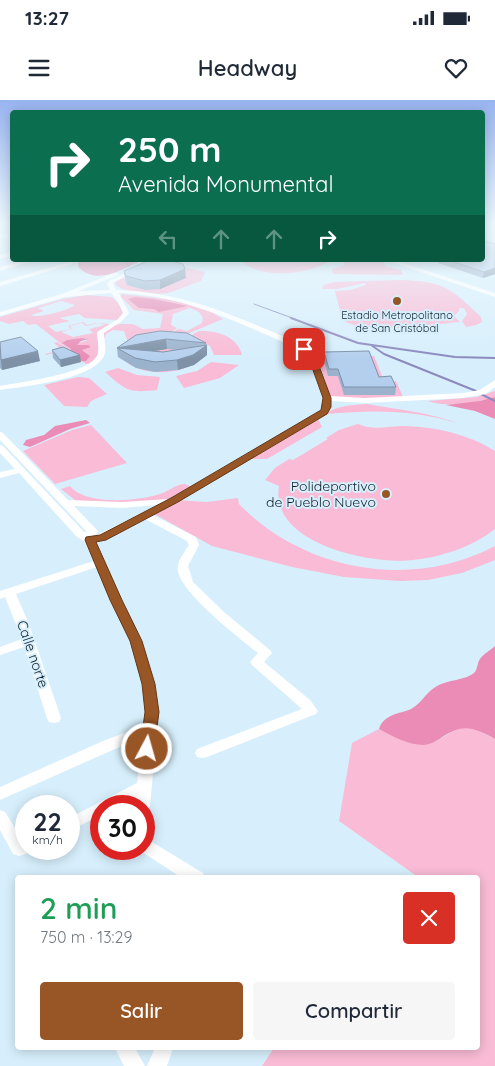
<!DOCTYPE html>
<html lang="es">
<meta charset="utf-8">
<style>
:root{--surface:#fff;--page:#f6f6f7;--text:#1f2937;--muted:#747a83;--accent:#985526}
body{margin:0;font-family:Quicksand,sans-serif;background:var(--page);color:var(--text);height:100vh;display:flex;flex-direction:column;font-size:19px;white-space:nowrap}
*{box-sizing:border-box;margin:0}
p{font-size:16px;color:var(--muted)}
.icon{flex:none;width:28px;height:28px;fill:none;stroke:currentColor;stroke-width:2;stroke-linecap:round;stroke-linejoin:round}
.map{position:relative;flex:1;overflow:hidden}
.side{position:absolute;left:15px;top:775px;width:465px;height:175px;display:flex;flex-direction:column;background:var(--surface);border-radius:5px;box-shadow:0 2px 12px #0003}
.side>*{flex:none}
.guide{position:absolute;left:10px;top:10px;width:475px;height:152px;border-radius:5px;box-shadow:0 2px 12px #0003;background:#0b6e4f;color:#fff;overflow:hidden}
.speed{position:absolute;left:15px;top:695px;display:flex;gap:10px;font-size:25px;font-weight:700;text-align:center}
.speed>*{display:grid;place-content:center;width:65px;height:65px;border-radius:50%;background:var(--surface);box-shadow:0 2px 12px #0003;line-height:1}
.speed small{font-size:12px;font-weight:400}
.speed .limit{border:8px solid #d22;background:#fff;color:#111}
.pin{position:absolute;display:grid;place-items:center;width:42px;height:42px;color:#fff;margin:-21px;border-radius:10px;box-shadow:0 2px 8px #0006}
.me{position:absolute;width:55px;margin:-28px;rotate:6deg;stroke-linejoin:round;filter:drop-shadow(0 0 4px #0008)}
.turn{display:flex;align-items:center;gap:18px;height:105px;padding:0 25px;font-size:22px}
.turn .icon{width:65px;height:65px;stroke-width:2.5}
.turn b{display:block;font-size:35px;line-height:42px}
.lanes{display:flex;align-items:center;height:48px;padding:0 25px;background:#0003;justify-content:center;gap:25px;direction:ltr}
.lanes .off{opacity:.35}
.round{display:grid;place-items:center;flex:none;width:52px;height:52px;border-radius:5px;background:var(--page)}
.overview{display:flex;align-items:center;justify-content:space-between;height:85px;padding:0 25px}
h1{font-size:30px;font-weight:600;line-height:38px;color:#1e9e55}
.button{display:flex;gap:10px;margin-top:auto;padding:10px 25px}
.button a{flex:1;height:58px;border-radius:5px;background:var(--accent);color:#fff;font-size:20px;font-weight:600;line-height:58px;text-align:center}
.button a+a{background:var(--page);color:var(--text)}
.status{display:flex;justify-content:space-between;align-items:center;height:35px;padding:0 25px;background:var(--surface);direction:ltr}
.status svg{height:14px;fill:currentColor}
header{display:flex;justify-content:space-between;align-items:center;height:65px;padding:0 25px;background:var(--surface);font-size:22px;font-weight:600}
.map>svg:first-child{display:block}
.green{fill:#f9bbd5;fill-rule:evenodd}
.forest{fill:#ea8cb6}
.lines{fill:none;stroke-linecap:round;stroke-linejoin:round}
.stream-far1{stroke:#8c89bd;stroke-width:1}
.stream{stroke:#8c89bd;stroke-width:2}
.minor{fill:#fff;fill-rule:evenodd}
.wall{fill:#9bb2cd;fill-rule:evenodd}
.shaded-wall{fill:#7e91a7}
.building{fill:#b4cfee;stroke:#7e91a7}
.route{fill:#985526;stroke:#633719}
.poi-dot{fill:#985526;stroke:#d7effc;stroke-width:2}
.labels{text-anchor:middle;stroke-width:4;stroke-linejoin:round;paint-order:stroke}
.far-poi-label{font-size:11px;fill:#122129;stroke:#d7effc}
.poi-label{font-size:14px;fill:#122129;stroke:#d7effc;text-anchor:end}
.street-label{font-size:14px;fill:#122129;stroke:#d7effc}
</style>
<div class="status"><b>13:27</b><svg viewBox="0 0 49 12"><path d="M0 12V9h3v3zM5 12V6h3v6zM10 12V3h3v9zM15 12V0h3v12zM26 1h20v11H26zM47 4h2v5h-2z"/></svg></div>
<header><svg class="icon" aria-label="menu" viewBox="0 0 24 24"><path d="M4 6h16M4 12h16M4 18h16"/></svg>Headway<svg class="icon" aria-label="heart" viewBox="0 0 24 24"><path d="M12 20l-8-8c-3-5 5-10 8-4 3-6 11-1 8 4z"/></svg></header>
<div class="map">
<svg width="495" height="966" viewBox="0 0 495 966">
<rect width="100%" height="100%" fill="#d7effc"/>
<!-- green -->
<path class="green" d="M241 160H331C311 174 272 178 250 167 246 165 244 162 241 160Z
M347 160H379L384 162 385 166 401 170 403 175 333 174 332 169 345 165 344 161Z
M156 164H170L205 172 201 181C190 184 179 190 168 193 153 195 125 194 115 184L117 180Z
M400 180C443 181 451 188 481 217L482 222 476 225 466 227 462 221 467 214 464 208H459V211L454 216 460 222C433 224 362 237 342 219L335 191 350 190 366 185 365 183 337 189H322L324 185 334 182Z
M122 194C155 198 195 199 223 219L187 234 200 260C182 275 143 277 125 261L129 245 124 231 113 230 106 234 104 239 101 232 114 225 121 224H133L143 229 160 228 163 214 134 210 120 196ZM190 208 199 212 203 218 202 223 187 231 179 229 169 234 177 228 171 225 173 214Z
M86 195 112 197 122 207 124 213 118 220 85 218 79 214 59 218 70 221 48 226 56 232 71 229 68 226 83 222 87 225 95 223 111 224 101 230 98 255 89 265 60 251 46 255 45 254 62 250 54 243 57 242 69 250 36 224 28 225 23 221 9 224 0 221V217L63 199ZM61 201 75 205C69 210 38 219 31 215L44 211 38 208ZM82 223 86 226 98 223 105 225 89 229 93 233 73 237 61 232 72 229 70 226ZM86 238 88 240 76 244 78 246H90L82 250 89 255 88 259 70 253 71 249 63 244 67 240Z
M199 231C216 230 238 236 242 255H214L210 246 192 237 193 234Z
M374 256 384 281H396L404 299 344 300 329 296 316 257Z
M211 262 239 265 220 278 184 288 176 276 197 271Z
M118 268 137 275 160 277 157 290C128 293 127 291 105 272Z
M78 277 89 278 107 294 91 301 87 307 64 306 44 285Z
M495 291V297C477 303 446 308 428 301L477 297Z
M367 304C399 310 429 312 460 324 412 309 375 310 326 314 336 305 355 305 367 304Z
M318 319 322 327 267 359H249Z
M358 324C374 331 388 326 405 326 436 327 468 334 495 351V429C472 447 442 457 413 460 372 465 269 444 279 386L265 380 275 368 289 359 293 360 328 339 326 338 339 330Z
M91 325 127 363 55 384 23 351 72 330Z
M185 384 194 388 175 400 207 402 238 398 239 404C305 472 412 490 495 446V460L462 473 428 480 400 481 344 477 292 467 212 446 151 412 172 401 143 404H80L61 389 70 386C86 406 138 401 160 394 169 391 176 384 185 384Z
M462 627 473 628 495 639V966H262L274 948H478V778L418 777 339 721 352 643 379 629C394 637 417 650 434 642 444 638 451 631 462 627Z"/>
<!-- forest -->
<path class="forest" d="M81 160H143C128 166 106 181 89 174 85 173 82 170 79 168L78 163Z
M135 197 154 199 188 206 159 212 154 209 139 208 128 199Z
M81 238 89 239 81 241 77 245H88L91 247 82 250 90 256 86 261H82L69 254 71 249 62 243 67 240Z
M495 297V319L475 311 446 305 480 301Z
M86 320 90 323 70 329 30 347 23 345 26 340 44 335 55 326Z
M495 546V639C473 627 463 623 441 638 436 641 430 645 423 645 408 645 392 636 379 629 384 614 399 614 411 609 422 603 426 592 437 586 447 580 466 580 474 573 478 569 477 563 480 559 483 554 491 550 495 546Z"/>
<g class="lines">
<!-- stream-far1 -->
<path class="stream-far1" d="M122 160 129 166
M254 204 295 219"/>
<!-- stream -->
<path class="stream" d="M291 218 358 243 455 257 495 258
M371 245 384 254 476 291
M481 294 495 301"/>
<!-- minor -->
<path class="minor" d="M0 134 4 133 12 137V141L3 137 0 138Z
M12 151V155L0 159V155Z
M25 160H35L0 171V167Z
M157 160H165L114 182 113 184 116 190C173 191 222 210 273 232 286 238 304 243 314 253 319 260 327 287 330 296L365 298 463 293 480 290 495 280V287L486 294 463 298 365 303 331 301V307L326 315 153 415 196 437 199 445 188 466 193 482 225 513 270 550 272 553 264 562 310 600 318 611 316 614 207 657 202 658 197 657 195 653 197 649 302 609 252 565 250 562 258 553C241 539 173 488 178 466 179 459 185 451 189 445L187 441 145 419 106 440 96 442 140 538 154 579 159 609 150 706 148 710 144 712V706H136V697L118 706H101V715L69 731V718L137 683 142 637 0 700V687L103 641 143 626C152 571 119 516 97 467L16 494 29 524 61 618 59 622 54 623 49 622 47 618 24 547 0 555V547L22 539 5 497 0 499V491L94 461 85 442 76 436 19 373 0 378V372L15 369 0 353V345L3 346 84 432H87L0 340V332L3 333 68 400 122 402 169 399 320 311 323 307V298L308 256 294 247C237 222 183 195 119 193L129 213 122 221 104 233C104 240 107 249 104 256 92 280 25 286 0 290V286C21 282 87 274 97 256 100 249 97 239 97 232L118 219 123 213 118 202 111 193 65 197 0 216V212L62 194 114 173H118V175L79 191 110 190 107 184 110 180ZM158 405 95 436 98 432 97 430 74 406 122 408Z
M385 160H394L495 193V197Z
M70 162 75 163 0 186V182Z
M0 710 5 712 23 741 26 740V749H33L32 752 19 756 13 754 0 730Z
M144 731 149 732 152 742 203 773 205 778H182L139 750 144 749Z
M115 948H135L145 966H124Z
M155 948H173L167 966H147Z"/>
</g>
<!-- wall -->
<path class="wall" d="M495 144V174L483 178 438 163V160H482Z
M124 171 186 178 160 189 145 190 127 185 125 179Z
M136 235 206 243 207 255 194 265 178 270 155 272 136 268 118 257 117 248ZM167 249 177 250 163 252 154 251Z
M0 242 40 261 2 270 0 268Z
M52 250 81 262 61 267 53 258Z
M324 252 379 277 396 287 395 295H344L338 276H328L324 260Z"/>
<!-- shaded-wall -->
<path class="shaded-wall" d="M495 168V174L483 178 484 172Z
M185 169 186 178 160 189V180Z
M166 239 167 249 130 255 117 248 118 257 117 248Z
M207 245V255L194 265 178 270 177 260Z
M38 251 40 261 2 270 1 260Z
M80 255 81 262 61 267 60 260Z"/>
<!-- building -->
<path class="building" d="M482 140 495 144V168L484 172 448 160H482Z
M150 160H167L183 164 185 169 160 180 145 181 126 176 124 171Z
M160 231 187 233 206 243 166 239 117 248 136 235Z
M21 237 38 251 1 260 0 242Z
M207 245 193 255 177 260 155 262 135 258 117 248 163 252Z
M63 247 80 255 60 260 52 250Z
M369 251 379 277 391 276 396 287H344L338 269H329L324 252Z"/>
<!-- sky -->
<linearGradient id="sky" x2="0" y2="1"><stop stop-color="#98b4f0"/><stop offset="0.48" stop-color="#edf8fe"/><stop offset="1" stop-color="#edf8fe" stop-opacity="0"/></linearGradient>
<rect width="495" height="260" fill="url(#sky)"/>
<!-- route -->
<path class="route" d="M304 247 315 255 331 298V307L327 314 178 402 106 440 96 442 122 500 142 541 155 584 159 612 154 649 152 653 147 654 142 653 140 649 145 612 142 584 130 541 110 500 85 440 86 437 100 435 171 398 321 310 323 298 308 256 300 249Z"/>
<!-- markers -->
<g class="poi-dot">
<circle cx="397" cy="201" r="5"/>
<circle cx="386" cy="394" r="5"/>
</g>
<g class="labels">
<!-- far-poi labels -->
<g class="far-poi-label">
<text x="397" y="219">Estadio Metropolitano<tspan x="397" dy="13">de San Cristóbal</tspan></text>
</g>
<!-- poi labels -->
<g class="poi-label">
<text x="376" y="391">Polideportivo<tspan x="376" dy="16">de Pueblo Nuevo</tspan></text>
</g>
<!-- street labels -->
<g class="street-label">
<text transform="translate(33 554) rotate(71)" y="5">Calle norte</text>
</g>
</g>
</svg>
<div class="speed"><div>22<small>km/h</small></div><div class="limit">30</div></div>
<div class="pin" style="left:304px;top:249px;background:#d93025"><svg class="icon" aria-label="arrive" viewBox="0 0 24 24"><path d="M6 21V4h12l-3 4 3 4H6"/></svg></div>
<svg class="me" style="left:147px;top:649px" viewBox="-20 -20 40 40"><circle r="17" fill="#985526" stroke="#fff" stroke-width="3"/><path d="M0-11L8 9 0 5-8 9z" fill="#fff"/></svg>
<div class="guide">
<div class="turn"><svg class="icon" aria-label="right" viewBox="0 0 24 24"><path d="M7 20v-9h11M14 6l5 5-5 5"/></svg><div><b>250 m</b>Avenida Monumental</div></div>
<div class="lanes"><svg class="icon off" aria-label="left" viewBox="0 0 24 24"><path d="M17 20v-9H6M10 6l-5 5 5 5"/></svg><svg class="icon off" aria-label="ahead" viewBox="0 0 24 24"><path d="M12 20V5M6 11l6-6 6 6"/></svg><svg class="icon off" aria-label="ahead" viewBox="0 0 24 24"><path d="M12 20V5M6 11l6-6 6 6"/></svg><svg class="icon" aria-label="right" viewBox="0 0 24 24"><path d="M7 20v-9h11M14 6l5 5-5 5"/></svg></div>
</div>
<section class="side">
<div class="overview"><div><h1>2 min</h1><p>750 m · 13:29</p></div><a class="round" style="background:#d93025;color:#fff"><svg class="icon" aria-label="close" viewBox="0 0 24 24"><path d="M6 6l12 12M18 6L6 18"/></svg></a></div>
<div class="button"><a>Salir</a><a>Compartir</a></div>
</section>
</div>
